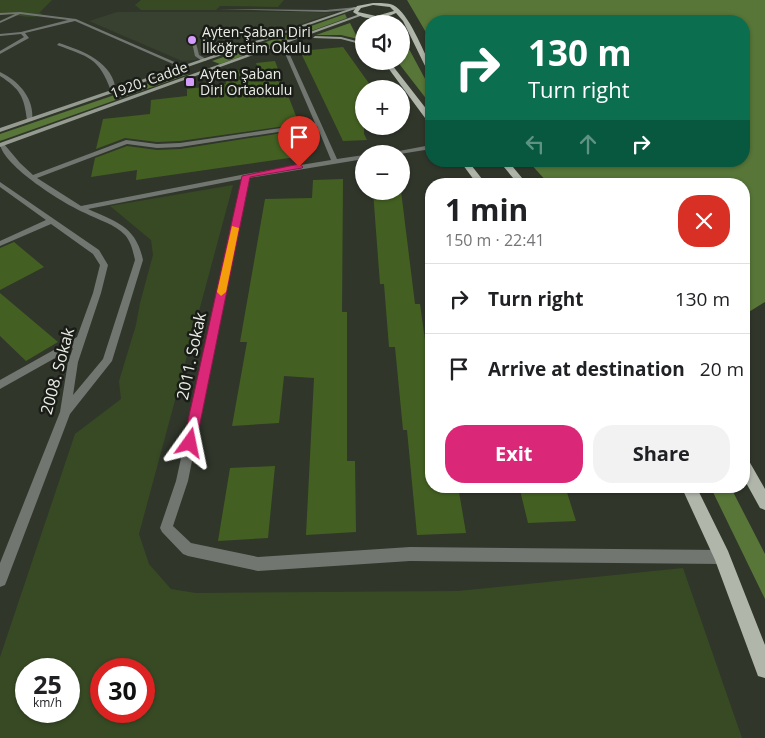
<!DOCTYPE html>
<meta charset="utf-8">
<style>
:root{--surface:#fff;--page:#f2f2f2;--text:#202124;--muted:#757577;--line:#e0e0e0;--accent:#db2777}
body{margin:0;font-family:"Open Sans",sans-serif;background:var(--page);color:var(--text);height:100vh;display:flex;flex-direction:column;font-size:19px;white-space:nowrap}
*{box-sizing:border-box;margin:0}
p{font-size:16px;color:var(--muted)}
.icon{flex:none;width:28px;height:28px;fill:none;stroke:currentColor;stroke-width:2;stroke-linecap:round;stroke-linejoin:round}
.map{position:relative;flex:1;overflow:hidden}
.sheet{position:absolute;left:425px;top:178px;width:325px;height:315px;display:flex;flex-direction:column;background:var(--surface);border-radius:20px;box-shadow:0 1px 4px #0004}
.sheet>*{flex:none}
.guide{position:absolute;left:425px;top:15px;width:325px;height:152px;border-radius:20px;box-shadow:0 1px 4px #0004;background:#0b6e4f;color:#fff;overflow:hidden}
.controls{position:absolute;left:355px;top:15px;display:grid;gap:10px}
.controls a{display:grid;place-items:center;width:55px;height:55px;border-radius:50%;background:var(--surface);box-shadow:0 1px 4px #0004;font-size:25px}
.speed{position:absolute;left:15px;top:658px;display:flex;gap:10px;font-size:25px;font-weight:700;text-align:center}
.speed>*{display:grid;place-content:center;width:65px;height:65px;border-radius:50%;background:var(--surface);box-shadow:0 1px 4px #0004;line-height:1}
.speed small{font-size:12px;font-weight:400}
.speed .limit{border:8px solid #d22;background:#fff;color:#111}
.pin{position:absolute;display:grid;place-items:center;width:42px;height:42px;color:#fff;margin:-51px -21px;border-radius:50% 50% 50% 0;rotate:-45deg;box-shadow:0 0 5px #0007}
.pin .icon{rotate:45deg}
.me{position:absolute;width:55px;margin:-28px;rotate:12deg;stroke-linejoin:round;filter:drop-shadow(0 0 4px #0008)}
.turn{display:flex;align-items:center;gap:18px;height:105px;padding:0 20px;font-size:22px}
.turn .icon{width:65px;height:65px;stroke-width:2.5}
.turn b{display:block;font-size:35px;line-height:42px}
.lanes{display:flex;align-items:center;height:48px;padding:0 20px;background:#0003;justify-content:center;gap:25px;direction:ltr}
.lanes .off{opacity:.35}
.round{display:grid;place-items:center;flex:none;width:52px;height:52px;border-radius:20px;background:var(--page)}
.headline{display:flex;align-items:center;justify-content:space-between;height:85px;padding:0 20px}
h1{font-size:30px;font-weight:700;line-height:38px}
.action{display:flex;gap:10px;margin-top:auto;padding:10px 20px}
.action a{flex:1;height:58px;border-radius:20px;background:var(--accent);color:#fff;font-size:20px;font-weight:700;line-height:58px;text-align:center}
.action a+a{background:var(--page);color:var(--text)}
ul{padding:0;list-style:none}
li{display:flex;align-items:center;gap:15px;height:70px;padding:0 20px;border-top:1px solid var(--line)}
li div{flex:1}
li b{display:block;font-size:19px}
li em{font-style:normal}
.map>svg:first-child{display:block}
.built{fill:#38412f}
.green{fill:#374a24;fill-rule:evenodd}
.forest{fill:#587638}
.building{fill:#436022}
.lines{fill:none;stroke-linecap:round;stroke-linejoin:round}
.minor{fill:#727670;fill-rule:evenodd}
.secondary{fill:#959b91;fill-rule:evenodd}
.primary{fill:#b0b7aa;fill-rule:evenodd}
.route{fill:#db2777;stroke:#8e194d}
.slow{fill:#f59e0b}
.poi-dot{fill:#d49cfb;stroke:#1a1d17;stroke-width:2}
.labels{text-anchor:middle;stroke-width:5;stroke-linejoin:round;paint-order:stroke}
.far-poi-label{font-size:14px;fill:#eaeee6;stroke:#1a1d17;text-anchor:start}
.far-street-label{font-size:14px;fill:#eaeee6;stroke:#1a1d17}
.street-label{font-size:16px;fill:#eaeee6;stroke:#1a1d17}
</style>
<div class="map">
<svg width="765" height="738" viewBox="0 0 765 738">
<rect width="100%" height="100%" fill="#30362a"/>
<!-- built -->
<path class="built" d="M117 12H305L333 13 195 60 182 61 89 21Z"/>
<!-- green -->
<path class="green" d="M0 0H52L39 13 43 14C31 21 13 13 0 13Z
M141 0H284L278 7 220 6 216 10H141L135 5Z
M233 185 139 534 149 564 171 589 196 593 458 591 683 568 742 738H0V657L75 434 121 399 119 381 136 325 140 303 153 255 151 240 110 206ZM26 669H69V711H26ZM101 669H144V711H101Z"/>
<!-- forest -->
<path class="forest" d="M407 0H765V302L744 315V184H549L528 161H744V21H431V41Z
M345 14 347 18 220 64 212 61Z
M350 23 358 39 341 35H316Z
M401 34 431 90V105L397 61H401Z
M182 72 189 74 0 141V134Z
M710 486H730L765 554V599Z"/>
<!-- building -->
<path class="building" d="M343 47 373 89H364V134L367 140 343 141 300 51Z
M275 61 299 124 180 141 157 142 125 138 96 149 103 119 150 114 151 100 187 96V89L226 84 224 72 258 68 256 63Z
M301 130 310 155 136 180 137 170 91 177 95 158 127 146 157 150 180 149Z
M343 179 342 312H347V461H355L356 532 306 535 314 378 284 376 279 423 232 426 247 342H240L265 199 312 198 313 180Z
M373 191H401L415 304H420L431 383V486H458L466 533 417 535 407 430H403L395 347H389L384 284H380Z
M14 242 44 267 0 290V248Z
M0 293 58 342 26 361 0 336Z
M275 466 268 538 218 541 230 468Z
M519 486H565L576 521 528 523Z"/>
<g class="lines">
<!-- minor -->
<path class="minor" d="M357 7 358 9 326 12 217 9 326 10Z
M20 12 76 19 186 67 182 68 75 21 25 33 29 38 0 54V51L24 37 21 34 0 36V34L21 32 68 20 20 14 0 23V21L15 14 0 15V13Z
M191 38 195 39 199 55 206 59V61H202L195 56Z
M59 43C83 51 114 62 116 92L111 91C99 57 88 57 57 45Z
M283 43 285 44 337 159 364 155V159L249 178 188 481 173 526 191 543 258 557 410 547 722 550 727 552 729 557 727 562 722 564 410 561 258 571 188 556 183 554 162 532 160 528 176 481 242 179 88 209C116 222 136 226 143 260L112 361 70 414 7 580 5 585 0 587V563L60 412 68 362 73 348 0 389V380L77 337 93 293 100 265 93 254 51 224 0 246V241L46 220 0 187V182L99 250 108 265 101 293 78 362 73 395 103 359 135 260C133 251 131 242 125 235 115 224 98 220 85 213 64 204 3 166 0 144H4L20 163 33 175 126 140 157 144 180 143 315 123 281 44ZM317 126 331 160 246 174 81 206 37 178 127 144 157 148 180 147Z
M0 72C19 81 35 99 32 121L27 120C24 96 20 89 0 76Z
M431 145V149L400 154H383Z"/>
<!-- secondary -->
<path class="secondary" d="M355 7 358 8 0 132V128Z
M360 14 363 15 0 147V143Z
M315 36 341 37 364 43V45L341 39 313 38Z"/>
<!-- primary -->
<path class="primary" d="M373 3C379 3 388 3 393 5 409 13 423 51 431 66V74L428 72 403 21 396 13C383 20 365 21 353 12L357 6ZM373 5 390 7 394 11 376 16 358 12 361 8Z
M383 61H389L431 115V122H428Z
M460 161H468L486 184H477Z
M499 161H508L527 184H518Z
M744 459 749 461 765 489V510L760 508 744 479Z
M681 486H696L728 551 765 645V678L758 676 715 560Z"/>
</g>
<!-- route -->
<path class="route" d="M299 164 303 167 302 168 250 177 196 443 194 447H185L183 443 242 176Z"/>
<!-- slow -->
<path class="slow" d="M232 226 239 228 226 292 221 296 217 292Z"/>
<!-- markers -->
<g class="poi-dot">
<circle cx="192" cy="40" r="5"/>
<rect x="185" y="77" width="10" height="10" rx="2.5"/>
</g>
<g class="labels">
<!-- far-poi labels -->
<g class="far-poi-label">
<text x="202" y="37">Ayten-Şaban Diri<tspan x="202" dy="16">İlköğretim Okulu</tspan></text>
<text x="200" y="79">Ayten Şaban<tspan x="200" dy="16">Diri Ortaokulu</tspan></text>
</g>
<!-- far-street labels -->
<g class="far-street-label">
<text transform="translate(149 80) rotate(-20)" y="5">1920. Cadde</text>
</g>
<!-- street labels -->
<g class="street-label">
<text transform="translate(191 356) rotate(-78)" y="6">2011. Sokak</text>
<text transform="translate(57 371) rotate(-75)" y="6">2008. Sokak</text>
</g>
</g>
</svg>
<div class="controls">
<a><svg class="icon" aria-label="sound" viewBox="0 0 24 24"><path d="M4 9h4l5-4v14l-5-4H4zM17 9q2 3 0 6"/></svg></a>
<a>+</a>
<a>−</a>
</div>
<div class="speed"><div>25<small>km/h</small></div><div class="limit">30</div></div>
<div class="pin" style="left:299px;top:167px;background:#d93025"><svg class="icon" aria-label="arrive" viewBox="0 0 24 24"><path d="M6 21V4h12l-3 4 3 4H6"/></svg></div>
<svg class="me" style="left:190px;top:443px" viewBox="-20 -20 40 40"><path d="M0-17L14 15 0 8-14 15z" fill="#db2777" stroke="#fff" stroke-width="4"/></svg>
<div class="guide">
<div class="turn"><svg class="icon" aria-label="right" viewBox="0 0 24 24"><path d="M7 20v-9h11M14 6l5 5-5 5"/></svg><div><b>130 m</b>Turn right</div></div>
<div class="lanes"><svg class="icon off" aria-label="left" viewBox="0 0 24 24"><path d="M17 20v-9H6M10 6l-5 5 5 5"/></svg><svg class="icon off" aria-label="ahead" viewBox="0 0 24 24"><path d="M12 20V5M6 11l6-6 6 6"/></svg><svg class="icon" aria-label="right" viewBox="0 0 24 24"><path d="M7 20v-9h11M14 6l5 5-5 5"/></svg></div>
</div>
<section class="sheet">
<div class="headline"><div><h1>1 min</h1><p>150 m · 22:41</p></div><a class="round" style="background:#d93025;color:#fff"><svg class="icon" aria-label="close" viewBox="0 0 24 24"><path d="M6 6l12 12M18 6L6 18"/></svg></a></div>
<ul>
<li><svg class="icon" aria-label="right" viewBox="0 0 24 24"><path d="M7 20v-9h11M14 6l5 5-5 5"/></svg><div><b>Turn right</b></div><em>130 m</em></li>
<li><svg class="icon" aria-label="arrive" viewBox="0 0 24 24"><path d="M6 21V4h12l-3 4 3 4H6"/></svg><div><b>Arrive at destination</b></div><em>20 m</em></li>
</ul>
<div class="action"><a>Exit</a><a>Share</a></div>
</section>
</div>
